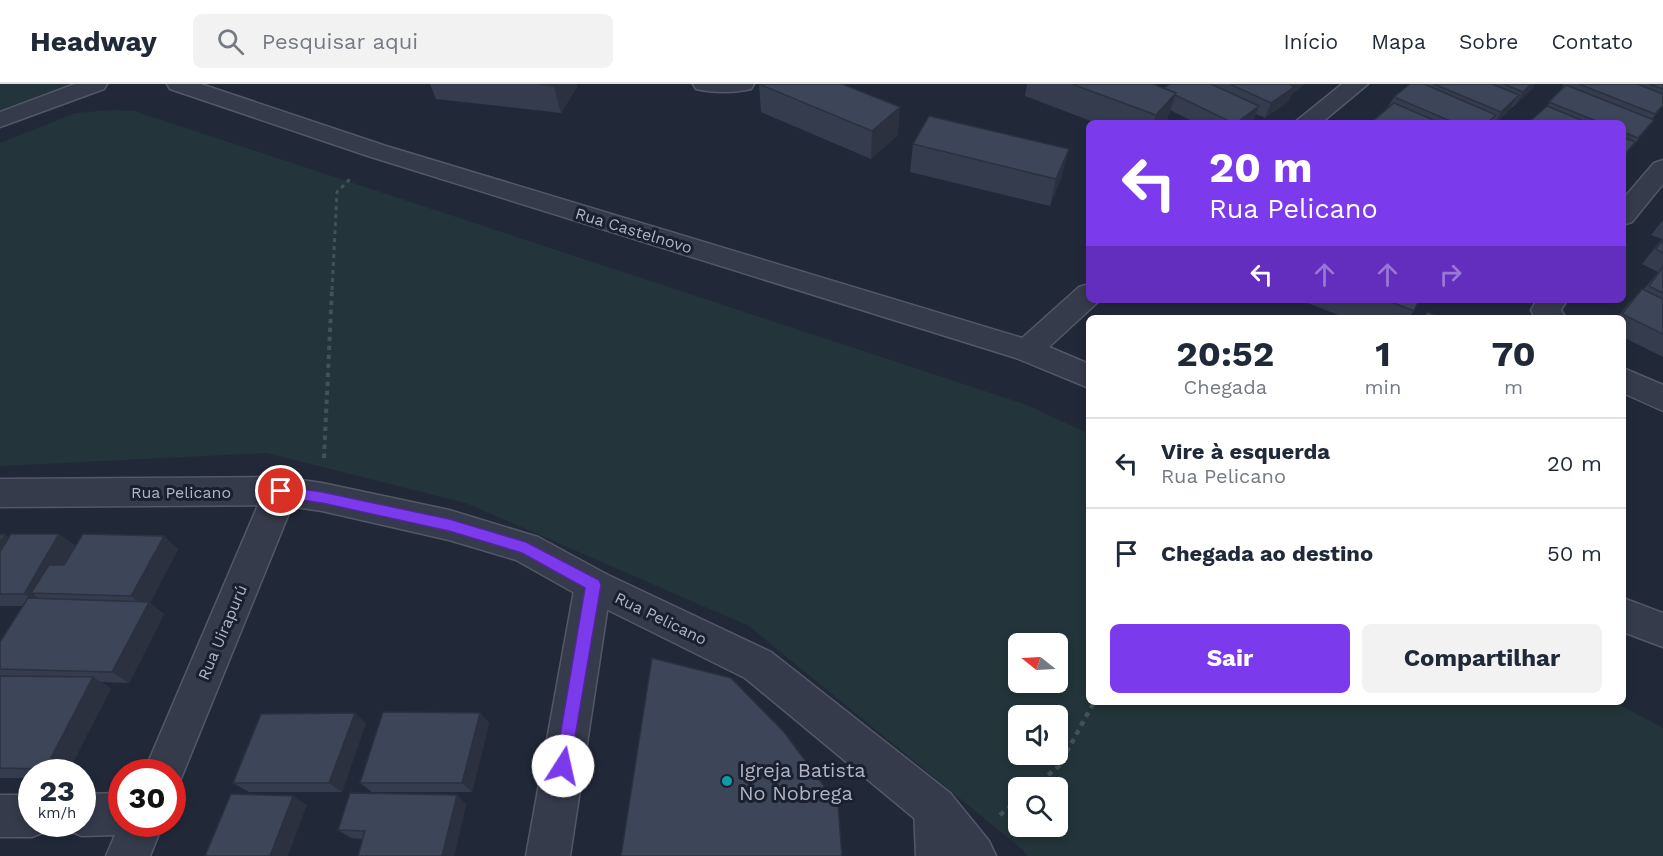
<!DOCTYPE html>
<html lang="pt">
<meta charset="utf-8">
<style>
:root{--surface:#fff;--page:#f2f2f3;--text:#1f2937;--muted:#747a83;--line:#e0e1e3;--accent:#7c3aed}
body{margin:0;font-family:"Work Sans",sans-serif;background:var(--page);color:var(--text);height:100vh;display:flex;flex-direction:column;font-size:22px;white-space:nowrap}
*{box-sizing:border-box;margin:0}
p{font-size:20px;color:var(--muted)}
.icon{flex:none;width:33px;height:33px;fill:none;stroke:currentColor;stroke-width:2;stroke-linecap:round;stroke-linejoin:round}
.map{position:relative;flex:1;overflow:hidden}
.side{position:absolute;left:1086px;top:231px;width:540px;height:390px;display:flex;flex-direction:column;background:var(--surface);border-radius:9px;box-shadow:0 3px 9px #0003}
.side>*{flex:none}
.hud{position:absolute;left:1086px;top:36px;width:540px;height:183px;border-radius:9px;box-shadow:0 3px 9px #0003;background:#7c3aed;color:#fff;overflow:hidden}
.needle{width:39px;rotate:288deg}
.controls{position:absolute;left:1008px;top:549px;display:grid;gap:12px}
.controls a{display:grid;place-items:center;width:60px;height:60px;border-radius:9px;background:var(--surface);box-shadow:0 3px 9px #0003;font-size:30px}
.speed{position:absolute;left:18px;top:675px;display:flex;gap:12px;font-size:30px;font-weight:700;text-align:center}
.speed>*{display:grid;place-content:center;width:78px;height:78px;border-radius:50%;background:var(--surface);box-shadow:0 3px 9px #0003;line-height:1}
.speed small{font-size:15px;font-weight:400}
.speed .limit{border:9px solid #d22;background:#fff;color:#111}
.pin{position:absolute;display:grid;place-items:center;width:51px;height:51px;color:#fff;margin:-26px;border:3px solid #fff;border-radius:50%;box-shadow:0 2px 6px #0007}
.me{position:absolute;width:66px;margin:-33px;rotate:10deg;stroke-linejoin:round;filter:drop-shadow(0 0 4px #0008)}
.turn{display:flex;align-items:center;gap:21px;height:126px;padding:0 24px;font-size:27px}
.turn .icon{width:78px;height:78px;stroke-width:2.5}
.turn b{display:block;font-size:42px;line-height:51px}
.lanes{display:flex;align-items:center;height:57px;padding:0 24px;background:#0003;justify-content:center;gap:30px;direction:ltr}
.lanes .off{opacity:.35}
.eta{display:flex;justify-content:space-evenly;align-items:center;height:102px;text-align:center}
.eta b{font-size:36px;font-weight:700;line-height:42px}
.button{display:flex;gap:12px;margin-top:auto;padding:12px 24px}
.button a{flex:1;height:69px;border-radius:9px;background:var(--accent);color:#fff;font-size:24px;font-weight:700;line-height:69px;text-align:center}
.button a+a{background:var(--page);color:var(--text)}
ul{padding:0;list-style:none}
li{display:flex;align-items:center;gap:18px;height:90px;padding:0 24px;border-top:2px solid var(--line)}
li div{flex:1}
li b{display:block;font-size:22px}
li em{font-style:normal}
header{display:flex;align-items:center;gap:36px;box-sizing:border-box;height:84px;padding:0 30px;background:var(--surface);border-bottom:2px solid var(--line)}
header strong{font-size:28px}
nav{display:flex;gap:33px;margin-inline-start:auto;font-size:21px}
.search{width:420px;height:54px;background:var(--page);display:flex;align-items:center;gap:15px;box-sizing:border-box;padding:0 21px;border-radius:9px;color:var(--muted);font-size:22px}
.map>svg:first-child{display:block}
.green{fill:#23353a;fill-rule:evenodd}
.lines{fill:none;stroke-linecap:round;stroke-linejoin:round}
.minor-casing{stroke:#525867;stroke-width:3}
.tertiary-casing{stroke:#525867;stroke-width:3}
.path-far2{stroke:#415258;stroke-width:3;stroke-dasharray:4 4;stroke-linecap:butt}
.path-far1{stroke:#415258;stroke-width:4;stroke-dasharray:4.5 4.5;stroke-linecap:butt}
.path{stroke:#415258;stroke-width:4.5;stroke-dasharray:5 5;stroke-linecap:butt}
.minor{fill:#353b4a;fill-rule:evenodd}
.tertiary{fill:#353b4a;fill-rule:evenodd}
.wall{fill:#343c4d}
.shaded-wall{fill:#2b313e}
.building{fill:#3d4659;stroke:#2b313e;stroke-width:1.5}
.route{fill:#7c3aed;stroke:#51269a;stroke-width:1.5}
.culture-dot{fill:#0f9aa8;stroke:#1a202e;stroke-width:2}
.labels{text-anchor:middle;stroke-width:6;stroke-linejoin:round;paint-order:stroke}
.street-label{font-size:16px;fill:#afb5c6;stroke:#1a202e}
.near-poi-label{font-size:20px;fill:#afb5c6;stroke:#1a202e;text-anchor:start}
</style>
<header>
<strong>Headway</strong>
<div class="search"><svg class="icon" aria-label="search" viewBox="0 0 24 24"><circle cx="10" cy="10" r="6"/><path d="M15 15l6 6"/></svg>Pesquisar aqui</div>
<nav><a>Início</a><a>Mapa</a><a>Sobre</a><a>Contato</a></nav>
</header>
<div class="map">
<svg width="1663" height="772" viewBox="0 0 1663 772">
<rect width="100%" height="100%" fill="#212939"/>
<!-- green -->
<path class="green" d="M0 0H75L0 27Z
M113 26 134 27 1027 321 1089 350V618H1614L1663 644V772H1027L1023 766 749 542 466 419 267 369 0 382V59L76 29ZM1018 560H1058V598H1018ZM1018 632H1058V670H1018ZM1018 704H1058V742H1018Z"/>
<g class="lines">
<!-- minor casing -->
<g class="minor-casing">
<path id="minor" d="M167 0H201L386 62 1022 254 1079 203 1089 200V216L1099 217 1049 263 1089 280V304L1016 274 368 72 170 5Z
M693 0H754L751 5C735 9 712 9 696 5Z
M1342 0H1368L1321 39H1294Z
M1663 76V100L1632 138 1623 141V115L1654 79Z
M1537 216H1567L1561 226 1566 234H1535L1531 226Z
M1623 284 1663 301V327L1623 309Z
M281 393 293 397 298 407 178 702 172 705V688H144L264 407 269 397Z
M593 485 606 490 611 501 570 772H526L575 501 580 490Z
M1623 514 1663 529V563L1623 548Z
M935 703 950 709 956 724 960 772H916L914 724 920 709Z
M122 709V740H163L150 772H106L115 751 82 752 67 746 65 740H82V710Z
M0 711H32V740H50L47 747 32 753H0Z"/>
</g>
<!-- tertiary casing -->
<g class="tertiary-casing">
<path id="tertiary" d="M75 0H107L104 5 0 43V28Z
M281 393 322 399 449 426 538 453 606 490 771 568 950 709 989 757 996 772H947L920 739 745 594 580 512 516 476 449 456 322 427 281 421 0 423V395Z"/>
</g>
<!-- path-far2 -->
<path class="path-far2" d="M332 206 337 108 352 93"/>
<!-- path-far1 -->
<path class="path-far1" d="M324 374 332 205"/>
<!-- path -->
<path class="path" d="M1033 704 1059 682 1094 618
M1000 731 1018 716"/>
<!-- minor -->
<use href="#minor" class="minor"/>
<!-- tertiary -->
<use href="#tertiary" class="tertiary"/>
</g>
<!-- wall -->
<path class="wall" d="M430 0H577V3L561 29 436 15Z
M759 0 898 51 871 75 761 28Z
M1027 0H1153L1164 4 1170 0H1305L1291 11 1288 18 1265 34 1256 30 1253 38 1251 39H1196L1170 26 1167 36 1164 39H1096L1025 12Z
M1410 0H1535L1531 6 1513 23H1512L1496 39H1372L1374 36 1388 23 1394 13Z
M1564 0H1663V22L1652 35 1654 36 1623 74V39H1528L1547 22 1557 11Z
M913 60 1062 92 1050 122 910 88Z
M1663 136V273L1623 253V234H1617L1628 220 1642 205 1643 206 1658 188 1642 180 1662 155 1651 151Z
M1300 216H1419L1414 227 1409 234H1346Z
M59 450 75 462 164 452 178 465 150 519 164 530 129 599 101 598 111 604 68 688H32V694H0V558L23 522H0V451L9 453Z
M480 629 489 639 472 708H372L360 699Z
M366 639 342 708H249L233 699Z
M466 720 454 772H358L363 755 351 754 338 746Z"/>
<!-- shaded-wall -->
<path class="shaded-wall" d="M555 0H577V3L561 29 554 2Z
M1293 0H1305L1291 11 1288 18 1265 34 1271 19 1292 4Z
M1531 0H1535L1531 6 1513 23 1523 8Z
M1176 9 1167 36 1164 39H1153L1156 31Z
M1519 11 1509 26 1496 39H1495L1501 28Z
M1259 22 1253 38 1251 39H1236Z
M900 23 898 51 871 75 872 47Z
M1069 65 1062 92 1050 122 1056 95Z
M5 450 23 463 0 504V459Z
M59 450 75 463 49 510 31 509 45 518 43 522 24 510Z
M164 452 178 465 150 519 164 530 129 599 112 588 146 523 131 512Z
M93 593 111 604 68 688H53L45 685Z
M355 629 366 639 342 708 329 699Z
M480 629 489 639 472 708 462 699Z
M457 711 466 720 454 772H442Z
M293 712 307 721 288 772H270Z"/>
<!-- building -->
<path class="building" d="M539 0H555L554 2Z
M759 0H842L900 23 872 47Z
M1072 0H1153L1176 9 1156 31Z
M1170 0H1211L1259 22 1236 39H1233L1175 11 1176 9 1164 4Z
M1230 0H1289L1294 3 1271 19Z
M1410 0H1424L1496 31 1487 39H1455L1394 13Z
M1434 0H1492L1519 11 1501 28Z
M1504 0H1531L1523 8Z
M1579 0H1637L1663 10V21L1655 30Z
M1649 0H1663V5Z
M1566 1 1654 36 1638 54 1623 48V39H1601L1549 18Z
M1394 19 1440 39H1379L1374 36Z
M1547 22 1588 39H1528Z
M929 32 1069 65 1056 95 913 60Z
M1364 36 1370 39H1361Z
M1623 53 1635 58 1623 73Z
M1663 156V169L1656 165Z
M1663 183V209L1649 202Z
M1642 205 1663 215V250L1622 230Z
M1386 216H1419L1414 227Z
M1427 228 1442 234H1424Z
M5 450 0 459V451Z
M11 450H59L24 510H0V468Z
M83 450 164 452 131 512 31 509 49 481H64Z
M28 514 149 518 112 588 0 585V558Z
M652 574 731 594 784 648 838 721 842 772H621Z
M0 592 93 593 45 685 0 684Z
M383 628 480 629 462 699H360Z
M355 629 329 699H233L261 630Z
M350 709 457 711 442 772H358L365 747 338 746Z
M231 710 293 712 270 772H205Z"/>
<!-- route -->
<path class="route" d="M281 402 322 408 449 435 526 458 599 496 601 501 569 688 563 690 557 688 555 682 585 504 522 469 449 447 322 419 281 413 276 411 274 407 276 403Z"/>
<!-- markers -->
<circle class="culture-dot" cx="727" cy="697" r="6"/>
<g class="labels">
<!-- street labels -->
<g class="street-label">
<text transform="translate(634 146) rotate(17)" y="6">Rua Castelnovo</text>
<text x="181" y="414">Rua Pelicano</text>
<text transform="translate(661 534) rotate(26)" y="6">Rua Pelicano</text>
<text transform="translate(222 548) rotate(-67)" y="6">Rua Uirapurú</text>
</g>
<!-- near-poi labels -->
<g class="near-poi-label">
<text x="739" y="693">Igreja Batista<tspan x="739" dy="23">No Nobrega</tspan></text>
</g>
</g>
</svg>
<div class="controls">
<a><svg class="needle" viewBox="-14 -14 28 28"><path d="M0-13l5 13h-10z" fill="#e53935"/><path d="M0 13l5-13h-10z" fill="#747a83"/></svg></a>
<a><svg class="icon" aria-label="sound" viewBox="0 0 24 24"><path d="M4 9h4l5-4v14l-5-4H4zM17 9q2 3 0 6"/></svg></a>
<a><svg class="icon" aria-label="search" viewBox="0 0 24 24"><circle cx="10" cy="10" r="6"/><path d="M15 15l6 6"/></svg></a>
</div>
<div class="speed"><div>23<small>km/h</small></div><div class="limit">30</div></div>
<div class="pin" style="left:281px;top:407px;background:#d93025"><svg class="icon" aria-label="arrive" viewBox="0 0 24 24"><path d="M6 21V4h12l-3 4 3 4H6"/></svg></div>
<svg class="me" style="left:563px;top:682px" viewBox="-20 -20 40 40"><circle r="19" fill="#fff"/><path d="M0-13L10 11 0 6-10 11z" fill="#7c3aed"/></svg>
<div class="hud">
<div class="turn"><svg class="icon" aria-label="left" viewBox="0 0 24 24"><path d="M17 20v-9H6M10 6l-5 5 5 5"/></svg><div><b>20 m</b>Rua Pelicano</div></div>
<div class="lanes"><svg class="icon" aria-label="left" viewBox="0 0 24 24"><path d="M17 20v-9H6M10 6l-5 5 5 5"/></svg><svg class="icon off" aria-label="ahead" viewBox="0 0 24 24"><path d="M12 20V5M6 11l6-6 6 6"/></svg><svg class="icon off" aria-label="ahead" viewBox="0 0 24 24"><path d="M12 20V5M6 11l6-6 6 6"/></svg><svg class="icon off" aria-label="right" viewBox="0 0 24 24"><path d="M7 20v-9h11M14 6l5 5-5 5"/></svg></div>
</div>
<section class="side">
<div class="eta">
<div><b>20:52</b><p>Chegada</p></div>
<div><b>1</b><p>min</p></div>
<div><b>70</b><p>m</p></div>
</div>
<ul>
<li><svg class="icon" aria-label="left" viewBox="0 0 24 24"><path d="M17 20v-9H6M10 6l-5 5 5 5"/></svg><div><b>Vire à esquerda</b><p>Rua Pelicano</p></div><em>20 m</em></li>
<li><svg class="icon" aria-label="arrive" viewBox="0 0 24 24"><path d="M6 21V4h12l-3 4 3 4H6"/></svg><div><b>Chegada ao destino</b></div><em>50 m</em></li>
</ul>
<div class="button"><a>Sair</a><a>Compartilhar</a></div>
</section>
</div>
